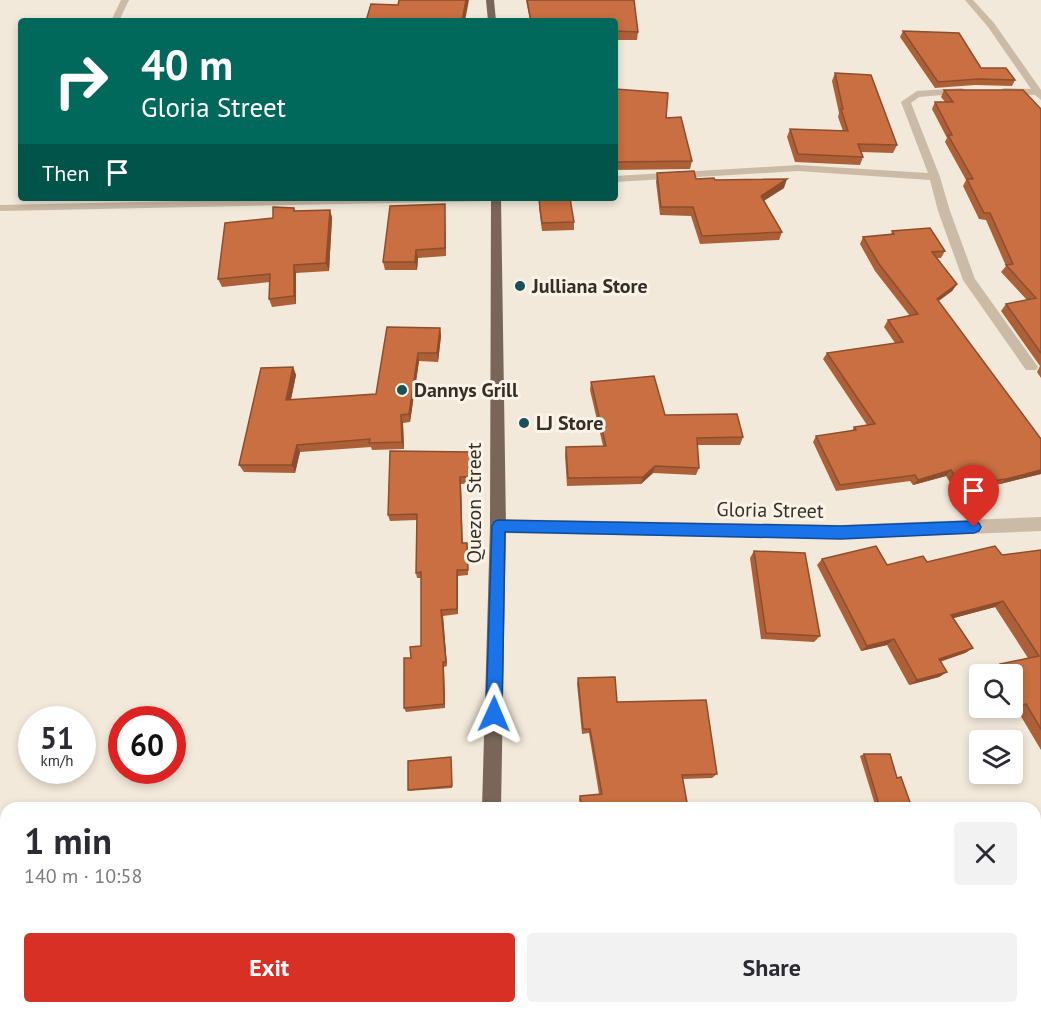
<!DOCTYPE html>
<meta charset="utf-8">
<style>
:root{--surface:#fff;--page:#f2f2f3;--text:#2b2b33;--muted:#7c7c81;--accent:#d93025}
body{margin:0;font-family:"PT Sans",sans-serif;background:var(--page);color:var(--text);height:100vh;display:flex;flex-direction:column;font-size:22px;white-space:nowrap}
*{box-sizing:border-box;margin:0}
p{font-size:20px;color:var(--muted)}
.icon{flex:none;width:33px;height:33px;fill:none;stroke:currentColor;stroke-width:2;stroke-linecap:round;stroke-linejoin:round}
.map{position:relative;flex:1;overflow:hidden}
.panel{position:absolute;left:0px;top:802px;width:1041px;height:212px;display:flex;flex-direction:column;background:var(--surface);border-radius:18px 18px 0 0;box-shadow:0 3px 9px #0003}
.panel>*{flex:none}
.banner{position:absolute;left:18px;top:18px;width:600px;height:183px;border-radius:6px;box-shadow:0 3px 9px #0003;background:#00695c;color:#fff;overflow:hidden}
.fabs{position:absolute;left:969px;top:664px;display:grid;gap:12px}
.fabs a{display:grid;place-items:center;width:54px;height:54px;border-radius:6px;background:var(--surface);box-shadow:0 3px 9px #0003;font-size:30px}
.speed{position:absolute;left:18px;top:706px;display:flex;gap:12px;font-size:30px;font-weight:700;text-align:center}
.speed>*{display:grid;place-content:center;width:78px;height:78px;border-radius:50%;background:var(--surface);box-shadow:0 3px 9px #0003;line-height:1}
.speed small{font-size:15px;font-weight:400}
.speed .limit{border:9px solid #d22;background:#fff;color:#111}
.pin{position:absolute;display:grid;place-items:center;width:51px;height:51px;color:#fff;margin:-62px -26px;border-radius:50% 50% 50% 0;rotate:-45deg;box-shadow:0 0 6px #0007}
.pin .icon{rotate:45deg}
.me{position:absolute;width:66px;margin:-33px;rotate:1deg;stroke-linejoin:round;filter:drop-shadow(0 0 4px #0008)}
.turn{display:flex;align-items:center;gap:21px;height:126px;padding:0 24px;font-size:27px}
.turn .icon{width:78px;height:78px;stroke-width:2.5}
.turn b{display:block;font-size:42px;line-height:51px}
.then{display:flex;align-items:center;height:57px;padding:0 24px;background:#0003;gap:12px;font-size:22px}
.round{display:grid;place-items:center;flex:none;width:63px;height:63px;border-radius:6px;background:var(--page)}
.summary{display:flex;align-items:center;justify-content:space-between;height:102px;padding:0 24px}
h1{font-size:36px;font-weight:700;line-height:45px}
.action{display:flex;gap:12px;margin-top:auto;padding:12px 24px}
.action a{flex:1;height:69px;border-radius:6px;background:var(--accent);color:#fff;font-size:24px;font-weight:700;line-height:69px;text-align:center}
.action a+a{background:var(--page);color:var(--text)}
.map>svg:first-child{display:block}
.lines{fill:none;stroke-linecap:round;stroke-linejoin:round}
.minor{fill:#cbbaa6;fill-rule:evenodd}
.primary{fill:#796658;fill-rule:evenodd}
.wall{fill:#ad5f38}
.shaded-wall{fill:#8d4e2e}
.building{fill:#c96f41;stroke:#8d4e2e;stroke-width:1.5}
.route{fill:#1a73e8;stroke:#114b97;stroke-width:1.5}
.poi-dot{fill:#1b4f59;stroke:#faf3e7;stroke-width:2}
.labels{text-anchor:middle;stroke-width:6;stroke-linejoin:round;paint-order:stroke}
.poi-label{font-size:20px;font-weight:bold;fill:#362d27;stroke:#faf3e7;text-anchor:start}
.street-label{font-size:20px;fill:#362d27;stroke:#faf3e7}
</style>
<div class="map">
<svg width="1041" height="1013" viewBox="0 0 1041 1013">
<rect width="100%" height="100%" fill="#f2e9da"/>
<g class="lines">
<!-- minor -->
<path class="minor" d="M121 0H129L119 21H111Z
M965 0H973L994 23 1041 90V100L1035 95 1001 93 999 91 1004 88 1031 89 988 27Z
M962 88 967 91 965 93 919 97 911 103 940 177 950 211 975 279 1036 364 1038 367 1036 370H1026L963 280 938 211 930 180 798 171 615 182V176L798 165 928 173 901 102 917 91Z
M326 198H496L491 201 0 211V205Z
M1041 517V531L841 539 498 533 493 531 490 526 493 521 498 519 841 525Z"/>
<!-- primary -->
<path class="primary" d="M486 0H494L496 21H488Z
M491 198H501L506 526 501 808H482L490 526Z
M478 1008H500V1013H478Z"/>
</g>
<!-- wall -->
<path class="wall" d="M526 0H634L638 32 637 40H615V21H530Z
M903 31 981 68 1015 80 1012 86 975 85 935 88 900 37Z
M835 73 897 145 893 153 861 152 863 157 860 165 795 162 787 137 790 129 843 131 838 117 839 113 832 81Z
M615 89 666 118 692 161 690 169 615 170Z
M944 90 1041 109V378L1037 372 1040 366 1001 311 1006 304 1027 300 1001 272 1006 266 986 220 979 219 963 186 966 180 945 142 947 138 932 109 935 102H945L941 97Z
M657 173 696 179 784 188 764 201 782 232 779 240 700 244 691 216 660 215 656 182Z
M539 200 574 222V230L542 231 539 208Z
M294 208 295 211 330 210 332 218 329 271 296 273V304L272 307 269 299 270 282 222 287 218 279 273 218Z
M445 212 446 256 418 258 417 270H385L383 262Z
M892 231 945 251 941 258H937L957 284 952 291 938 301 1041 439V474L1000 484 956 492 946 476 913 485 910 481 836 491 813 442 816 436 852 431 854 427 867 425 823 359 827 353 895 343 884 327 888 320 910 316 875 271 860 244 863 237 891 235Z
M440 328 441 336 438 362 419 361 410 422 403 423 404 449 372 450 371 447 300 452 295 473 244 472 239 465 293 367 296 375 291 400 376 394Z
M591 382 665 415 743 437 740 445H697L699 468 696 475 653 473 641 484 567 486 565 455 566 447 603 446 590 390Z
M475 458V483L461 484 462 543H467L468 575 458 576V614L443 616 447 666 444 667 445 708 406 712 404 708 411 658 421 646V578H417L416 573 417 520 390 521 388 515Z
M1041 550V750L1016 708 1013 709 1012 707V675H994L991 669 1000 664 1028 658 995 607 953 618 973 648 965 653 940 662 947 672 939 677 909 685 887 645 861 651 817 565 822 559 887 565 1002 555Z
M754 551 820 636 814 642 761 639 750 558Z
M578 678 617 702 717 774 712 778 683 779 688 808H580L579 799 580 796 599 794 589 733 582 734 577 684Z
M864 754 897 778 912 808H876L860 756Z
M451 759 452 788 409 791 408 790Z
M964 1008H1035L1024 1013H966Z"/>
<!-- shaded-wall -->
<path class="shaded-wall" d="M466 0H469L465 21H462Z
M787 179 784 188 758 204 761 196Z
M445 204V212L446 256 445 248Z
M330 210 332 218 329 271 326 263Z
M416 250 418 258 417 270 415 262Z
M294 265 296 273V304L294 296Z
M957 284 952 291 932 306 937 299Z
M440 328 441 336 438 362 437 353Z
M418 353 419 361 410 422 409 414Z
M293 367 296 375 289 408 286 400Z
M401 415 403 423 404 449 402 442Z
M297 445 300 452 295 473 292 465Z
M655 466 653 473 641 484 643 477Z
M951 470 946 476 913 485 918 480Z
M1041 470V474L1000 484 1006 479Z
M460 477 461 484 463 549 462 543Z
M457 570 458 576V614L457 609Z
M1003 601 995 607 943 621 951 615Z
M441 610 443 616 447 666 446 662Z
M894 639 887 645 861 651 867 646Z
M973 648 965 653 931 664 939 659Z
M443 662 444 667 445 708 444 704Z
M947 672 939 677 909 685 917 680Z"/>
<!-- building -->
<path class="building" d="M399 0H466L462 21H366L371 4 398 5Z
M527 0H634L638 32 615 31V21H531Z
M903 31 959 33 981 68H1006L1015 80 978 79 938 82Z
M835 73 871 75 897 145 858 144 863 157 798 154 790 129 848 131 841 109H843Z
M615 89 668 93 666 118 681 117 692 161 615 162Z
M944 90H1023L1041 109V353L1006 304 1036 298 1006 265 1013 264 990 213H984L967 179H973L948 135H952L935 102H953Z
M694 171 696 179 714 178 715 180 787 179 761 196 782 232 702 236 693 207H661L657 173Z
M570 198 574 222 542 223 539 200Z
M445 204V248L416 250 415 262H383L390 206Z
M273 207 294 208V211L330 210 326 263 294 265V296L269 299 270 274 218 279 225 223 273 218Z
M930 228 945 251 932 252 957 284 937 299 1041 439V470L1006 479 962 486 951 470 918 480 915 475 840 485 816 436 856 430 854 427 875 424 827 353 903 342 888 320 918 314 879 264 863 237 894 234 892 231Z
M387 327 440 328 437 353H418L409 414 401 415 402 442 369 443 370 439 297 445 292 465H239L261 368 293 367 286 400 376 394Z
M654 376 665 415 737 414 743 437 697 438 699 468 655 466 643 477 568 478 566 447 606 446 591 382Z
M390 451 474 452V477H460L462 543H467L468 570H457V609L441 610 446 662H443L444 704 404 708V658H411L410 647 421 646V572L416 573 417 514 388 515Z
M876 546 887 565 923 556 927 562 995 546 1002 555 1041 550V729L1026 704 1023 705 1012 686V675H1006L1000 664 1039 656 1003 601 951 615 973 648 939 659 947 672 917 680 894 639 867 646 822 559Z
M754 551 805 553 820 636 766 633Z
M615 677 617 702 706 700 717 774 682 775 688 808H582L580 796 602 794 590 729H583L578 678Z
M864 754H890L897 778 901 777 912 808H880Z
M451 757 452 786 408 790V761Z
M1035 996 1041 1011 1024 1013H977L975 1008H1035Z
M442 1008H476L475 1013H443Z
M713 1008H738L739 1013H714Z"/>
<!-- route -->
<path class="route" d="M498 520 841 526 974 521 979 523 981 527 979 531 974 533 841 539 505 532 502 714 500 720 494 722 488 720 486 714 492 526 494 522Z"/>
<!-- markers -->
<g class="poi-dot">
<circle cx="520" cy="286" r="6"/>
<circle cx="402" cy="390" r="6"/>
<circle cx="524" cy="423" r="6"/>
</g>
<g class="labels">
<!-- poi labels -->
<g class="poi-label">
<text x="532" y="293">Julliana Store</text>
<text x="414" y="397">Dannys Grill</text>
<text x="536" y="430">LJ Store</text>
</g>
<!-- street labels -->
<g class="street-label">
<text transform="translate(474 503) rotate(-90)" y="7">Quezon Street</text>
<text transform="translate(770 510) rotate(1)" y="7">Gloria Street</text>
</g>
</g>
</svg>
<div class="fabs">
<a><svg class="icon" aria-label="search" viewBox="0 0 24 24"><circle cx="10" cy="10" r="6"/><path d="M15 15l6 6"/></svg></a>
<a><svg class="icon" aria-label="layers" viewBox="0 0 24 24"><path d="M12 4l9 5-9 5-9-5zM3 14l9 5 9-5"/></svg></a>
</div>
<div class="speed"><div>51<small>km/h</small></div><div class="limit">60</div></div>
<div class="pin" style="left:974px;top:527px;background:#d93025"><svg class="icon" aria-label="arrive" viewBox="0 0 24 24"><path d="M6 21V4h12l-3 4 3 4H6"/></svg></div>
<svg class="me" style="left:494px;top:714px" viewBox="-20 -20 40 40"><path d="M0-17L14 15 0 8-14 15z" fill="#1a73e8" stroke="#fff" stroke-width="4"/></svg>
<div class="banner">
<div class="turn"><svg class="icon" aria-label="right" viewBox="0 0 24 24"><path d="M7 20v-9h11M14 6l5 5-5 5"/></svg><div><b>40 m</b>Gloria Street</div></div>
<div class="then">Then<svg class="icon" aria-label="arrive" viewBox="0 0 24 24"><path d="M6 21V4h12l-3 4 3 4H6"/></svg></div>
</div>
<section class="panel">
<div class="summary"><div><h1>1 min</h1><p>140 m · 10:58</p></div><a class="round"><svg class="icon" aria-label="close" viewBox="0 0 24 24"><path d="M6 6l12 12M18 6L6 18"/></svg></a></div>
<div class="action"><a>Exit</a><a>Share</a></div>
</section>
</div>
